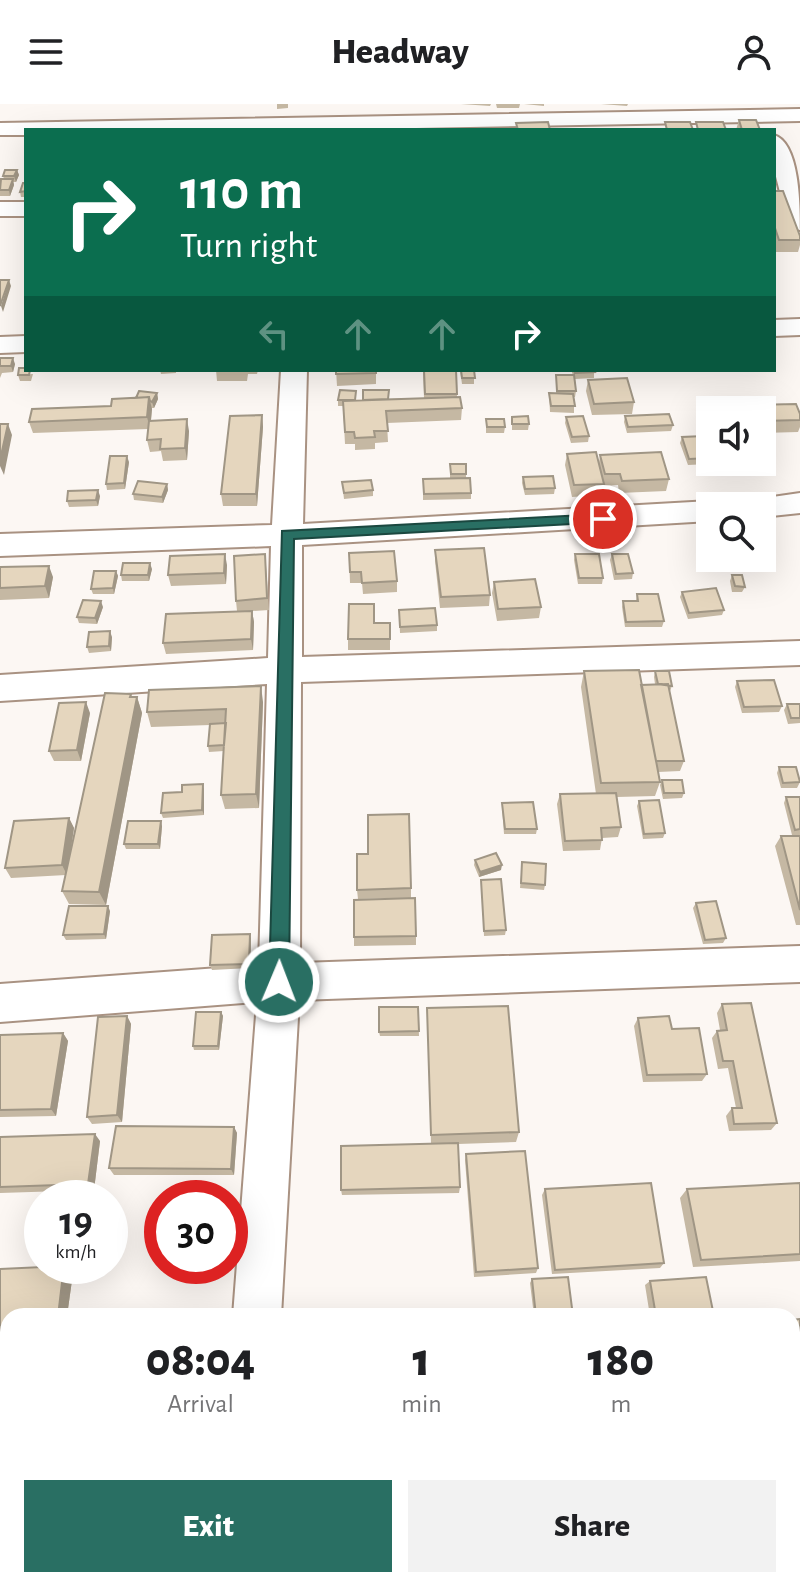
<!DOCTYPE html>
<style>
:root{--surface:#fff;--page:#f2f2f2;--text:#202124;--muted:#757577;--accent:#296f63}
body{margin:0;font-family:"Alegreya Sans",sans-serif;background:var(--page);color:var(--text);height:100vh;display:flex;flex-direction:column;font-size:30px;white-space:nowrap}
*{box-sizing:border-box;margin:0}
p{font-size:26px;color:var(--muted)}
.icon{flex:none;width:44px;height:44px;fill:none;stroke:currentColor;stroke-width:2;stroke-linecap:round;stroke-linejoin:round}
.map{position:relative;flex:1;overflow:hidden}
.panel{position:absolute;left:0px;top:1204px;width:800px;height:280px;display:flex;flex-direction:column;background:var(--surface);border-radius:24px 24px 0 0;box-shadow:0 8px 32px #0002}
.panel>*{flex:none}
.top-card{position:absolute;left:24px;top:24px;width:752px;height:244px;border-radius:0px;box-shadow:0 8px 32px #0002;background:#0b6e4f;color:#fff;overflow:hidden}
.controls{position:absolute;left:696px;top:292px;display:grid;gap:16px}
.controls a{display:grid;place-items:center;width:80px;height:80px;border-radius:0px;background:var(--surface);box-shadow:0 8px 32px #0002;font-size:40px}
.speed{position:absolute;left:24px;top:1076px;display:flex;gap:16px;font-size:40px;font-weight:700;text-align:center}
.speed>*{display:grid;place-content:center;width:104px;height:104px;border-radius:50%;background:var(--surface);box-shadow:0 8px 32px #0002;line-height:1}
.speed small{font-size:20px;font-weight:400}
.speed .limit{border:12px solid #d22;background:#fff;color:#111}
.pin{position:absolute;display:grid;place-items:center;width:68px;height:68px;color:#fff;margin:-34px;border:4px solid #fff;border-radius:50%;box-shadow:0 2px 8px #0007}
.me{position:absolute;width:88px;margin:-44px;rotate:1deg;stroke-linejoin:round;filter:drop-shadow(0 0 6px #0008)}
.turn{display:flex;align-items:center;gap:28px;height:168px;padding:0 24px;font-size:36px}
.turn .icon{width:104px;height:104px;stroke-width:2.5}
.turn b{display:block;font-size:56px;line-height:68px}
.lanes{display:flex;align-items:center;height:76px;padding:0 24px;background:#0003;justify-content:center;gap:40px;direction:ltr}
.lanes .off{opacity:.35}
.eta{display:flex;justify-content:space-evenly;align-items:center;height:136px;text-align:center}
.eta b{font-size:48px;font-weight:800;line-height:56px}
.cta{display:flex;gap:16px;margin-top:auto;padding:16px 24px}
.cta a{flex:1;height:92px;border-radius:0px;background:var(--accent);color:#fff;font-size:32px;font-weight:800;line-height:92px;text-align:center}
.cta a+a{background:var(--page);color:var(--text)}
header{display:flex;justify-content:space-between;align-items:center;height:104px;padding:0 24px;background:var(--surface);font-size:36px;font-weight:800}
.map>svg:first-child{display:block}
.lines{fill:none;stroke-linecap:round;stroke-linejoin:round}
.minor-casing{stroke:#a99282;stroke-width:4}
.minor{fill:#fff;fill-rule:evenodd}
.wall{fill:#c5b8a3}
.shaded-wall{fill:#a09685}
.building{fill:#e5d6be;stroke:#a09685;stroke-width:2}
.route{fill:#296f63;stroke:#1b4840;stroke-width:2}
</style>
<header><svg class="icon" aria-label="menu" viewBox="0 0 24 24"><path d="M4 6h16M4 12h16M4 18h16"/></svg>Headway<svg class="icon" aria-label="person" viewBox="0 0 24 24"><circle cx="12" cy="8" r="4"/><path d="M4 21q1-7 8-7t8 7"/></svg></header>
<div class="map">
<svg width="800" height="1484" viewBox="0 0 800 1484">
<rect width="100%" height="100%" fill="#fcf7f3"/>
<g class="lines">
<!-- minor casing -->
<g class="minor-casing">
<path id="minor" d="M800 5V17L308 26H26V31H0V19Z
M774 31C800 39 800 103 800 126L792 124 788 119 774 65Z
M0 98H26V112H0Z
M800 215V231L774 232V216Z
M26 232V248L0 249V233Z
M281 266H307L303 420 710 397 722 402H710V417L302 441V553L800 537V561L301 578 300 859 800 842V878L299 896 281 1212H233L257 898 0 918V880L259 861 267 580 0 597V571L268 554 271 442 0 452V430L272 421Z
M800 389V409L762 413V402H748L751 396Z
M800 1331V1383L792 1384V1332Z
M0 1338H8V1390H0Z
M219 1476H273L274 1484H218Z"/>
</g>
<!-- minor -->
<use href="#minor" class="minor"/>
</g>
<!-- wall -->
<path class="wall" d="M277 0H288V4L277 5Z
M461 0H491L490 2Z
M496 0H520L519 4H497Z
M524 0H544V2Z
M601 0H628L627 2Z
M739 16 760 26H736Z
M17 66 19 71 16 78H13L14 81 10 92H0V77L4 75 3 72Z
M26 79V93H21L20 88Z
M774 87 800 132V141L798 148H776L774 142Z
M0 254 15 260 13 268 2 269 0 274Z
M160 266H176V269L161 270Z
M216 266H258L257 270H248L247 277H217Z
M336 266H376V280L337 282Z
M423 266H456L457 293 462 304 461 316 387 319 388 338 375 339V345L355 346V340H345L343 302H338V296L424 294Z
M460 266H474V280H462Z
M571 266H594V274L575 275 576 287 575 293H574V309L550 308 549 289H556V271H573Z
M33 270 31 277H20L18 271Z
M588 276 634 298 632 310 592 311 586 287Z
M157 289 158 295 154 304H152L151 317 189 327 187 356 163 357 161 347 150 348 147 336 148 325 33 329 29 318 111 302Z
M796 300 800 310V323L798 328 762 329V306H710V324L707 314 710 302Z
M262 311 263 323 257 402H223L221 390Z
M625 312 673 321 671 327 627 329 624 318Z
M512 313 529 320 528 326H512Z
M566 313 589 332 588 338 571 339 565 319Z
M486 315 505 323 504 329H486Z
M682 333 710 351 709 360 688 361 680 339Z
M567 350 599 359 600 351 669 375 666 387 619 389 618 381 603 382 601 391 572 393 565 361Z
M129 358 125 385 107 386 106 380Z
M719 358H739L740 361 738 367 722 368Z
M450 360H466V374L471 389V395L423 396V375L450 374Z
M523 373 555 384 554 390 525 391 522 379Z
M342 378 373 386V392L344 395Z
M167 380 168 386 163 399 134 396 133 390Z
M100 392 98 402 69 403 67 397Z
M435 446 490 491 489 502 440 504 435 457Z
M349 449 397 477V488L363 490 362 479H350Z
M575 450 603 474 602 480H578L574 456Z
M612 450 633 469 632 475 614 476 610 456Z
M227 461 226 480 171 482 168 471Z
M266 461 269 506 252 507 254 518 253 546 166 550 163 539 237 507 236 497Z
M0 463 53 473 49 494 0 496Z
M152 465 149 477H122L121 471Z
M116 467 118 472 114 490H93L91 485Z
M732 471 745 483 742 488H732L730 477Z
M494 478 541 503 539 514 497 517 492 489Z
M682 488 724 506 722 511 688 515 680 493Z
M637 490 664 517 662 523H625L622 503 623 497H636Z
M103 503 97 520 79 519 77 513Z
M399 506 437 521V527L400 529Z
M374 519H390V546H348V535Z
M112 533 111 547 89 549 87 543Z
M584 567 641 581 655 580 654 573 655 567 672 582 670 587H669L684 657 680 667 658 668 660 678 655 692 617 693 621 723 618 733 602 734 600 746 563 747 557 700 560 690H596L581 583Z
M737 577 782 602 779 608 742 609 735 583Z
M132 593H137L142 609 106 801 69 800 62 787 66 771 11 774 5 764 69 714 74 724 70 751Z
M263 598 259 704 225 705 221 691 224 647 209 648 208 642 210 621 151 623 147 608Z
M787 600H800V619L788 620 784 606Z
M90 609 81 657H54L49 647Z
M779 663 800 678 797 684H781L777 669Z
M662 676 684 689 682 694 663 695 660 681Z
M204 685V711L163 714 161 709 182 688Z
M786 693H800V731H792L784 699Z
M639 697 665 729 663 734 643 735 637 702Z
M502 699 537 725 536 730H504L502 704Z
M162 722 160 745H126L124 740Z
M781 732H800V821H796L775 742Z
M475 756 501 766 479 773 474 761Z
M522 758 545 781 544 786 520 784Z
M481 776 506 826 505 831 484 832Z
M411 784V794L358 795 357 786Z
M696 799 726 834 723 839 703 840 693 804Z
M110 807 106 835 66 836 63 831Z
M416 832V841L354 842V833Z
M251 834 250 864 212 866 210 861Z
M722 900 777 1019 771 1026 729 1027 726 1012 732 1004H736L728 964 718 965 712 934 717 927 720 926 717 909Z
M418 903 419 932H380L379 928Z
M427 904 519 1028 516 1038 458 1040 460 1083 459 1089 342 1091 341 1086 431 1039Z
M221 908 223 912 219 946H194L193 942Z
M127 912 131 920 122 1018 92 1020 87 1013Z
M638 914 672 925 707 970 702 977 643 978 634 922Z
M63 929 68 937 56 1012 0 1013V931Z
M234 1023 237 1029 234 1071H114L109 1064Z
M0 1033 100 1037 94 1086 0 1089Z
M466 1050 538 1164 536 1169 474 1173 465 1056Z
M800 1079V1157L693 1163 680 1094 687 1085Z
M545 1085 664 1159 660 1164 552 1170 542 1091Z
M64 1162 73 1169 67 1212H8V1308H0V1165Z
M532 1175 573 1212H534L530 1179Z
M650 1177 714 1212H650L645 1181Z
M589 1476H711L712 1484H590Z"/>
<!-- shaded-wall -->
<path class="shaded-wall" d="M17 66 19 71 16 78 14 72Z
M13 75 14 81 10 92 9 86Z
M9 176 11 182 3 208 1 202Z
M13 254 15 260 13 268 11 262Z
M157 289 158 295 154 304 152 298Z
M149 293 152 305 150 325 147 313Z
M262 311 263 323 257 402 256 390Z
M187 315 189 327 187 356 185 344Z
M8 320 12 331 4 371 0 362V356Z
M127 352 129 358 125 385 124 379Z
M167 380 168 386 163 399 162 393Z
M98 386 100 392 98 402 96 396Z
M225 450 227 461 226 480 224 469Z
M150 459 152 465 149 477 148 471Z
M49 462 53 473 49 494 45 482Z
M116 467 118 472 114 490 113 484Z
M101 497 103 503 97 520 95 514Z
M252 507 254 518 253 546 251 535Z
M110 527 112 533 111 547 109 542Z
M261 582 263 598 259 704 256 690Z
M131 590 135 604 137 593 142 609 106 801 99 788Z
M86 598 90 609 81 657 77 646Z
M203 680 204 685V711L202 706Z
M69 714 74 724 67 771 62 761Z
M161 717 162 722 160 745 158 740Z
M502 761 501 766 479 773 480 768Z
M108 802 110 807 106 835 104 830Z
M250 830 251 834 250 864 249 860Z
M221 908 223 912 219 946 218 942Z
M127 912 131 920 122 1018 117 1011Z
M63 929 68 937 56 1012 51 1005Z
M234 1023 237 1029 234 1071 231 1065Z
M95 1030 100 1037 94 1086 88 1080Z
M64 1162 73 1169 67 1212H58Z
M24 1476H32L31 1484H23Z"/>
<!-- building -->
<path class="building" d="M739 16H756L760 26H742Z
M548 18 550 26H518L516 19Z
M665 18H690L693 26H667Z
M696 18H723L726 26H698Z
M479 24H490L491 26H479Z
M5 66H17L14 72H3Z
M1 75H13L9 86H0Z
M23 79H26V87L20 88Z
M774 87H783L800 132V136H779L774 121Z
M0 176H9L0 202Z
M0 254H13L11 262H0Z
M19 264H26V266H30L29 271H18Z
M336 266H376V269L336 270Z
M424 266H456L457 290H425Z
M461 266H474L475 274H462Z
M574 266H594L595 268 575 269Z
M556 271H574L576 287H557Z
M627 274 634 298 594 300 588 276Z
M340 286 356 287 355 296H338Z
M363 286H389L388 295 363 296Z
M139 287 157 289 152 298 150 297 149 293 136 294Z
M549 289 573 290 575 302H551Z
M149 293 147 313 29 318 32 305 111 302 112 295Z
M460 293 462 304 386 307 388 327H374L375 333 355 334 354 328H345L343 297Z
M796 300 800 310V316L762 317V306H711L710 302Z
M669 310 673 321 628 323 625 312Z
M262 311 256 390H221L230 312Z
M528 312 529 320H512V313Z
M583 312 589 332 572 333 566 313Z
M187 315 185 344 160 345 161 335 147 336 149 317Z
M486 315H504L505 323H487Z
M0 320H8L0 356Z
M704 332 710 354 689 355 682 333Z
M596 348 604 380 574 381 567 350Z
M661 348 669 375 622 377 620 370H605L600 351Z
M110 352H127L124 379 106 380Z
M723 358H739L740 361 724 362Z
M450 360H466V370H451Z
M553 372 555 384 525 385 523 373Z
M470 374 471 389 424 390 423 375Z
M371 376 373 386 344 389 342 378Z
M138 377 167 380 162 393 133 390Z
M98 386 96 396 67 397 68 387Z
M484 444 490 491 441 493 435 446Z
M394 447 397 477 362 479 361 468H350L349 449Z
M225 450 224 469 168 471 170 452Z
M265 450 267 494 236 497 234 452Z
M575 450H599L603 474H579Z
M612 450H628L633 469 616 470Z
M123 459H150L148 471H121Z
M49 462 45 482 0 484V463Z
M94 467H116L113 484 91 485Z
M732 471H742L745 483 735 482Z
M535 475 541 503 498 505 494 478Z
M716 484 724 506 689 509 682 488Z
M637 490H658L664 517 626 518 623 497H638Z
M83 496 101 497 95 514 77 513Z
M349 500H374V519H390V535H348Z
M435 504 437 521 400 523 399 506Z
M252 507 251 535 163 539 166 510Z
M110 527 109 542 87 543 89 528Z
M639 566 660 678 601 679 584 567Z
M655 567H669L672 582 658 580Z
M774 576 782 602 744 603 737 577Z
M668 580 684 657H656L641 581Z
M261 582 256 690 221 691 226 605 147 608 149 586Z
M105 589 131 590 130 593H137L99 788 62 787Z
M86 598 77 646 49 647 59 599Z
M787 600H800V614H791Z
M226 619 224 641 208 642 210 620Z
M779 663H796L800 678 783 679Z
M662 676H682L684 689H664Z
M203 680 202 706 161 709 163 689 182 688V681Z
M616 689 621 723 601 724 602 736 565 737 560 690Z
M786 693H800V725L795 726Z
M659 696 665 729 644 730 639 697Z
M533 698 537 725H505L502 699Z
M409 710 411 784 357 786V750H368V711Z
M69 714 62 761 5 764 14 717Z
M128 717H161L158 740H124Z
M781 732H800V806Z
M496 749 502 761 480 768 475 756Z
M522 758 546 760 545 781 521 779Z
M501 775 506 826 484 827 481 776Z
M415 794 416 832 354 833V796Z
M716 797 726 834 705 836 696 799Z
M69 802H108L104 830 63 831Z
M250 830 249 860 210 861 212 831Z
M751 899 777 1019 734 1020 732 1004H742L733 957H723L717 927 727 926 722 900Z
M508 902 519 1028 431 1031 427 904Z
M379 903H418L419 927 379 928Z
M196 908H221L218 942H193Z
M127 912 117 1011 87 1013 98 913Z
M669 912 672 925 699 924 707 970 647 971 638 914Z
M63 929 51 1005 0 1006V931Z
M116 1022 234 1023 231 1065 109 1064Z
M95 1030 88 1080 0 1083V1033Z
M458 1039 460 1083 341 1086V1042Z
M525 1047 538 1164 476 1168 466 1050Z
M651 1079 664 1159 555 1166 545 1085Z
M800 1079V1150L701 1156 687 1085Z
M64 1162 58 1212H8V1304H0V1165Z
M568 1173 573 1212H536L532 1175Z
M706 1173 714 1212H656L650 1177Z
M76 1207 197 1209 196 1212H75Z
M800 1215V1298H792V1216Z
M0 1458H8V1476H24L23 1484H0Z
M363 1476H440L441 1484H363Z
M594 1476H711L712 1484H595Z"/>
<!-- route -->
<path class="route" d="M603 410 608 412V418L294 435 289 878 286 884 279 887 272 884 269 878 282 427Z"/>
</svg>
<div class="controls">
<a><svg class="icon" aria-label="sound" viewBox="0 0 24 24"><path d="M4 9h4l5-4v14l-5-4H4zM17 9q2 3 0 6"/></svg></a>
<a><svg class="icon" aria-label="search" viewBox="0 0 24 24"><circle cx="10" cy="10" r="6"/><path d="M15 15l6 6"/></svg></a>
</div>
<div class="speed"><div>19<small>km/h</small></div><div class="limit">30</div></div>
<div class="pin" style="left:603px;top:415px;background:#d93025"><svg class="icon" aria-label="arrive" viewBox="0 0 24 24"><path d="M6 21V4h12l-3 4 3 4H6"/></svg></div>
<svg class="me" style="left:279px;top:878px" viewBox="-20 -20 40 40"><circle r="17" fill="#296f63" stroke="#fff" stroke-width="3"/><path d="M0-11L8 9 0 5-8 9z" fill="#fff"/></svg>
<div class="top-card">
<div class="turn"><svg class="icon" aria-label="right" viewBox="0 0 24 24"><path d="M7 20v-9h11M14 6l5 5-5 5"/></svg><div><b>110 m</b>Turn right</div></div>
<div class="lanes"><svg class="icon off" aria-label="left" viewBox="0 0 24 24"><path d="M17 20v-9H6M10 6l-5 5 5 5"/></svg><svg class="icon off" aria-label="ahead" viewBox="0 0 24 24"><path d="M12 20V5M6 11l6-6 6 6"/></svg><svg class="icon off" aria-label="ahead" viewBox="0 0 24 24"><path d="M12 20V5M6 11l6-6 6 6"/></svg><svg class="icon" aria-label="right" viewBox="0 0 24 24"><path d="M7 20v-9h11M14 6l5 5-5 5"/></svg></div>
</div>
<section class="panel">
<div class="eta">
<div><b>08:04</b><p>Arrival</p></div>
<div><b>1</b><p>min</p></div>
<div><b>180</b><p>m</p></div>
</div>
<div class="cta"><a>Exit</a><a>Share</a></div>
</section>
</div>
